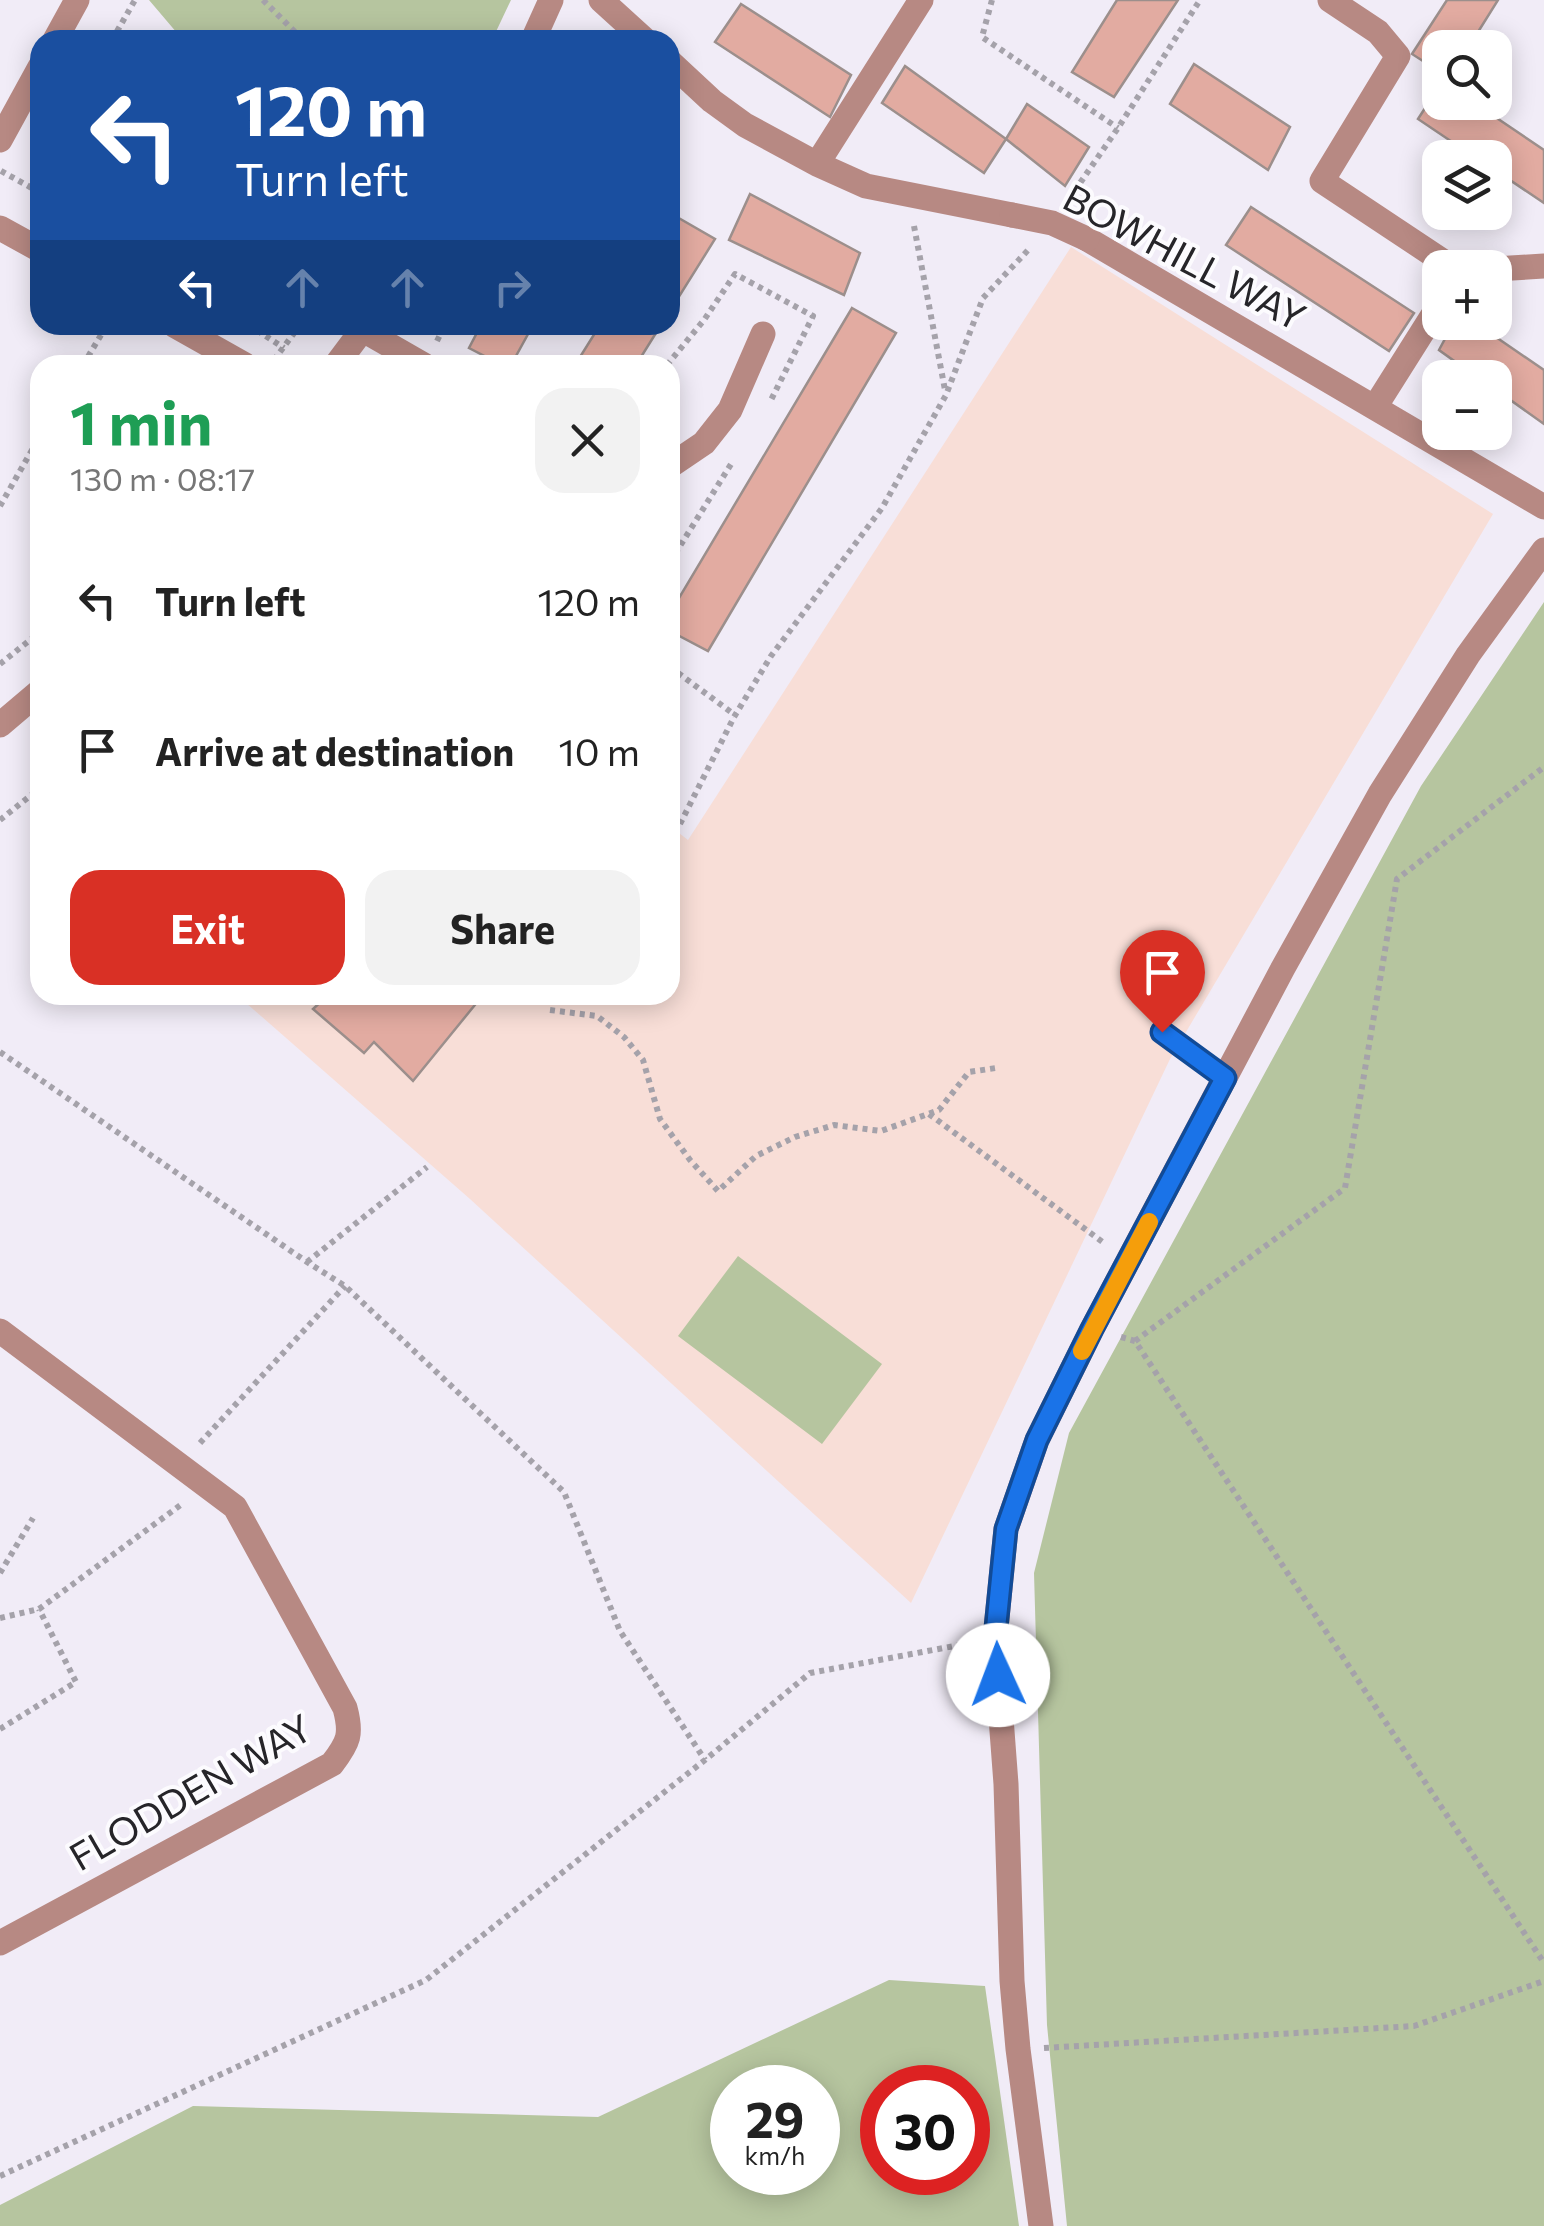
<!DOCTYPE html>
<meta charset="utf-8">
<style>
:root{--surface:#fff;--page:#f2f2f2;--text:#222;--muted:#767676;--accent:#d93025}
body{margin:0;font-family:Commissioner,sans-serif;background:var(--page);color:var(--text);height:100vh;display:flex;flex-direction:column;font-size:38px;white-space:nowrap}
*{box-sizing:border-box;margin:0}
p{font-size:32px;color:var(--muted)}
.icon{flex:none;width:55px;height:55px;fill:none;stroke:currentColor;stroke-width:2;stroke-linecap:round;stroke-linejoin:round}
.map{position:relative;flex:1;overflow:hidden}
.panel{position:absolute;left:30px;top:355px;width:650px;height:650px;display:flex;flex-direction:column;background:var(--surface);border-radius:30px;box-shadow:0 5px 25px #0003}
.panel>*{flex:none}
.hud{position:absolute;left:30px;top:30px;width:650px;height:305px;border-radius:30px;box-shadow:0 5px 25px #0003;background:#1a4fa0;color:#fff;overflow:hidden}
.fabs{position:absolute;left:1422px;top:30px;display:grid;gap:20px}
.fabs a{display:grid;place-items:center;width:90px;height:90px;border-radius:20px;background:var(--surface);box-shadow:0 5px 25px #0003;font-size:50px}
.speed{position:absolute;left:710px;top:2065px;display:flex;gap:20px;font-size:50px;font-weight:700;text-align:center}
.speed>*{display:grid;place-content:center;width:130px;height:130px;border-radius:50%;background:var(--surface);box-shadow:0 5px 25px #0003;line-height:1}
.speed small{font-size:25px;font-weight:400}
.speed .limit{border:15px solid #d22;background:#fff;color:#111}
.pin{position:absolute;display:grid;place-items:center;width:85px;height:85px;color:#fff;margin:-102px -42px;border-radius:50% 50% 50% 0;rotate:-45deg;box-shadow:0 0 10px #0007}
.pin .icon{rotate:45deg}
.me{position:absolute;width:110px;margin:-55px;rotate:358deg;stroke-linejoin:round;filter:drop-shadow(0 0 8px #0008)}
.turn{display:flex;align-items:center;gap:35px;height:210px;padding:0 40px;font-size:45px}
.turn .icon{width:130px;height:130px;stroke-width:2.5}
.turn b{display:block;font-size:70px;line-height:85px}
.lanes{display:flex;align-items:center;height:95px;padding:0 40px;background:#0003;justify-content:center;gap:50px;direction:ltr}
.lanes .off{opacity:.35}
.round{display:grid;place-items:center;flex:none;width:105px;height:105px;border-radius:30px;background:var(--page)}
.overview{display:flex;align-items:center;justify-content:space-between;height:170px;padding:0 40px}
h1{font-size:60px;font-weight:700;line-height:75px;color:#1e9e55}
.action{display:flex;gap:20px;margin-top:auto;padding:20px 40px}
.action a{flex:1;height:115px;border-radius:30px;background:var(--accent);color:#fff;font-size:40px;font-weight:700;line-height:115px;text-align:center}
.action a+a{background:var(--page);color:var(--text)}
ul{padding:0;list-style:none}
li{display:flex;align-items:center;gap:30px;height:150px;padding:0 40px}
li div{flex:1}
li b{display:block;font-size:38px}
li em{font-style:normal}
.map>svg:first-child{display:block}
.education{fill:#f8ded7}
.green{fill:#b6c59f;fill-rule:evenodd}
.building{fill:#e2aba1;stroke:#9c8f8c;stroke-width:2.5}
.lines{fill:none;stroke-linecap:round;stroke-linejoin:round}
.path{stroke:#a5a2aa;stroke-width:6;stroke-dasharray:5 5;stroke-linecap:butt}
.service{stroke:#b78983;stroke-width:20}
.minor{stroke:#b78983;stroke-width:25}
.minor-bridge{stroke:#b78983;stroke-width:25}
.route-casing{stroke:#114b97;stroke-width:25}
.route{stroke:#1a73e8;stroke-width:18}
.slow{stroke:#f59e0b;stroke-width:18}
.labels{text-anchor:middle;stroke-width:8;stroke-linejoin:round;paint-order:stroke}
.street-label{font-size:38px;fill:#262529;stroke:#fcfbfe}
</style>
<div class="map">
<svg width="1544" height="2226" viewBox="0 0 1544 2226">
<rect width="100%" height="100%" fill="#f1ecf7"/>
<!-- education -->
<path class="education" d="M1071 247 1493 514 1170 1059 911 1603 470 1199 237 995H670V826L688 840Z"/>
<!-- green -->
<path class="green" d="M149 0H511L492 40H183Z
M1544 602V2226H1067L1047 2025 1034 1573 1069 1433 1421 786Z
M738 1256 882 1364 822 1444 678 1336Z
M889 1980 985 1986 1019 2226H0V2205L193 2106 598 2117ZM732 2088H818V2172H732ZM882 2088H968V2172H882Z"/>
<!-- building -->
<path class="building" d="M1117 0H1178L1114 97 1072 72Z
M1447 0H1498L1468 48H1440V72L1412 54Z
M741 4 851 75 830 117 715 42Z
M1194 64 1290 127 1268 170 1170 104Z
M905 66 1006 139 984 173 882 103Z
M1440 85V102H1473L1544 150V203L1495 170V158H1476L1418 119Z
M1027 104 1089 147 1065 186 1006 139Z
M750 194 860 253 844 295 729 240Z
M1251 207 1414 313 1389 351 1226 245Z
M670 213 715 239 670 311Z
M852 308 896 333 708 651 670 631V613Z
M1454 322H1474L1544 370V424L1495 389V378H1478L1439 350Z
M481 325H533L511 365H502L469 348Z
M600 325H661L636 365H575Z
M328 995H483L413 1081 374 1042 364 1053 313 1009Z"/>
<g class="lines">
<!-- path -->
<path class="path" d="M263 0 303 40
M992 0 982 37 1118 128
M112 40 135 0
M1 171 30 187 40 168
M1069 199 1118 128 1200 0
M914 226 945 390
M249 325 284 348
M437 341 445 325
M274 360 300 325
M83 365 107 325
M667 365 704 320 735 274 813 316 771 400
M0 506 40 436
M670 562 733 461
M0 664 40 632
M670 667 735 715
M0 820 40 788
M680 824 734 717 771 656 882 508 946 395 983 298 1030 248
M550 1010 597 1016 624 1037 643 1060 660 1119 690 1160 718 1191 756 1156 795 1137 834 1125 881 1131 939 1110 969 1072 996 1068
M0 1052 307 1262 345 1286 564 1492 620 1631 705 1760
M929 1114 1104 1243
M307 1262 427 1167
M1121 1337 1135 1341 1544 1963
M1135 1341 1345 1188 1397 879 1544 767
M200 1443 345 1286
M0 1573 33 1518
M0 1618 39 1609 182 1504
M0 1729 76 1682 39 1609
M1044 2048 1414 2026 1544 1981
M0 2176 426 1980 705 1760 810 1673 965 1644"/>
<!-- service -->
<path class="service" d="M1162 1032 1225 1078"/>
<!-- minor -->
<path class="minor" d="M601 0 645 40
M1330 0 1378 32 1398 56 1322 181 1453 268
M55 40 77 0
M533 40 551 0
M670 62 712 101 745 125 817 164 866 186 1012 215
M0 140 40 67
M817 164 921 0
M0 228 40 250
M1087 239 1544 507
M1495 269 1544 266
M174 325 245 365
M363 330 424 365
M336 365 366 325
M1375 407 1440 304
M670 466 704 443 730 410 763 334
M0 725 40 691
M0 1331 235 1507 345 1708C352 1734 349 1742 332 1764L0 1943
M1041 2226 1018 2049 1012 1981 1006 1784 995 1638 1006 1529 1037 1440 1092 1329 1283 968 1380 794 1468 655 1544 550"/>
<!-- minor-bridge -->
<path class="minor-bridge" d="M1012 215 1052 223 1087 239"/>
</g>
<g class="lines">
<!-- route casing -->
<g class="route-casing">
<path id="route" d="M998 1675 995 1638 1006 1529 1037 1440 1092 1329 1225 1078 1162 1032"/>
</g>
<!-- route -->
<use href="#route" class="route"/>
<!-- slow -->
<path class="slow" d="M1082 1351 1149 1222"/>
</g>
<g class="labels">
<!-- street labels -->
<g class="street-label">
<text transform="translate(1184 258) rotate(28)" y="13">BOWHILL WAY</text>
<text transform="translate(191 1793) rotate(-30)" y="13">FLODDEN WAY</text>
</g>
</g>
</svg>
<div class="fabs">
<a><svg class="icon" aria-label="search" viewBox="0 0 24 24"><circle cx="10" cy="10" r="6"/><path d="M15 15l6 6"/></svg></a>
<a><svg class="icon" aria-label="layers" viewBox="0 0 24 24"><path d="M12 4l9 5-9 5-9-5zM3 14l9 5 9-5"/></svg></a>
<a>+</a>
<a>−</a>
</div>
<div class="speed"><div>29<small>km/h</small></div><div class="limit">30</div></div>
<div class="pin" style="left:1162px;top:1032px;background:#d93025"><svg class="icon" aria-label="arrive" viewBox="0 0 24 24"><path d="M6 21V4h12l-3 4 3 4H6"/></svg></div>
<svg class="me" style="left:998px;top:1675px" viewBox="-20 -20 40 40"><circle r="19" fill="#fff"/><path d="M0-13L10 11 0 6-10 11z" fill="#1a73e8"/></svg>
<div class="hud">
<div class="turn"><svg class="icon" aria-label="left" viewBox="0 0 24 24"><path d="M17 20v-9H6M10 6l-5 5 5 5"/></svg><div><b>120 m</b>Turn left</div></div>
<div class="lanes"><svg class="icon" aria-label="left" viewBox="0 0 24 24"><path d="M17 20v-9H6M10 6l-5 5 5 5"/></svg><svg class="icon off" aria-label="ahead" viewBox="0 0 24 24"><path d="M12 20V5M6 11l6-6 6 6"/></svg><svg class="icon off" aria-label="ahead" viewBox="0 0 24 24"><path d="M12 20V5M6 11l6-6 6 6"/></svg><svg class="icon off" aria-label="right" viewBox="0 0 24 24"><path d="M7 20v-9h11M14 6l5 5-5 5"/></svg></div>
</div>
<section class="panel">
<div class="overview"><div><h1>1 min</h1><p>130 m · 08:17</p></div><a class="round"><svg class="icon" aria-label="close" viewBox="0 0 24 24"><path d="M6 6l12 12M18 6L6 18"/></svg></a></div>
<ul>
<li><svg class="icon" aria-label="left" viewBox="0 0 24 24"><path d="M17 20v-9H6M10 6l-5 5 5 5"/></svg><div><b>Turn left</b></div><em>120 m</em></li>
<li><svg class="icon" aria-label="arrive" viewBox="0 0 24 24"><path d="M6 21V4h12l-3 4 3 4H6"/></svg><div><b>Arrive at destination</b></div><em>10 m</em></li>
</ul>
<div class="action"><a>Exit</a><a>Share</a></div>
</section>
</div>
